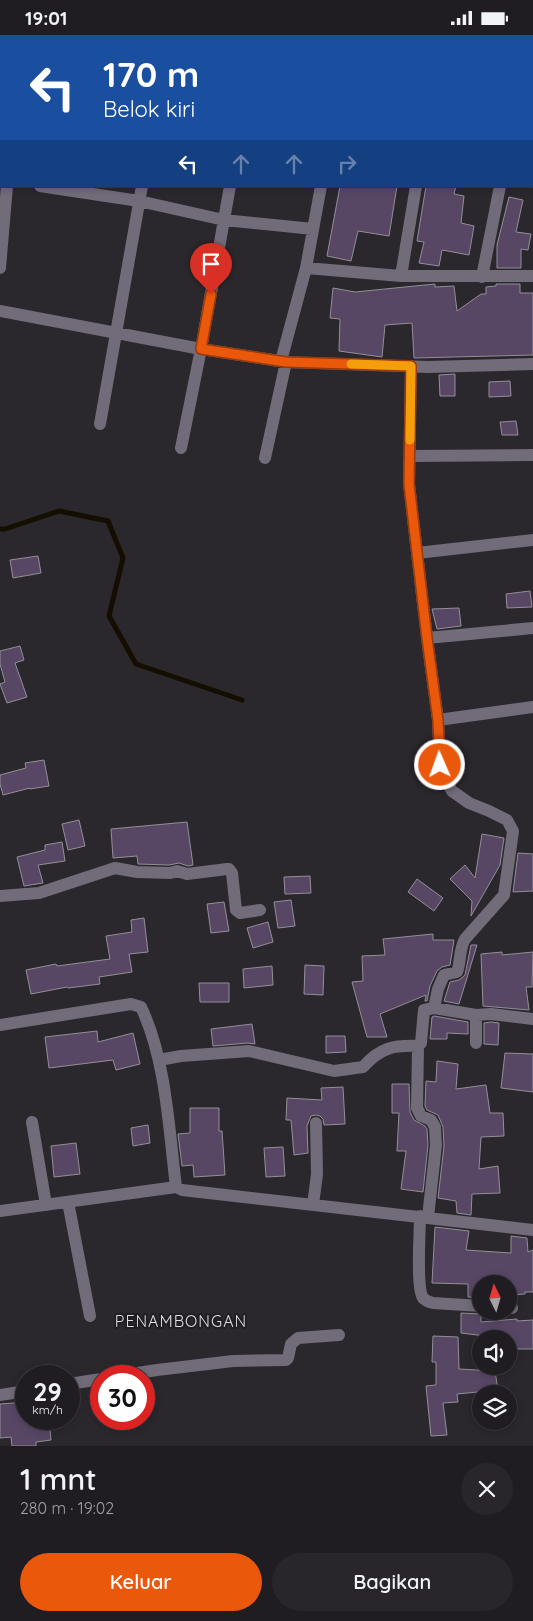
<!DOCTYPE html>
<html lang="id">
<meta charset="utf-8">
<style>
:root{--surface:#201d22;--page:#28262a;--text:#f1f3f6;--muted:#a2a2a5;--line:#3d3b40;--accent:#ea580c}
body{margin:0;font-family:Quicksand,sans-serif;background:var(--page);color:var(--text);height:100vh;display:flex;flex-direction:column;font-size:19px;white-space:nowrap}
*{box-sizing:border-box;margin:0}
p{font-size:16px;color:var(--muted)}
.icon{flex:none;width:28px;height:28px;fill:none;stroke:currentColor;stroke-width:2;stroke-linecap:round;stroke-linejoin:round}
.map{position:relative;height:1411px;overflow:hidden}
.sheet{display:flex;flex-direction:column;background:var(--surface);flex:1}
.sheet>*{flex:none}
.banner{position:absolute;left:0px;top:0px;width:534px;height:152px;box-shadow:0 2px 8px #0003,0 0 0 1px var(--line);background:#1a4fa0;color:#fff;overflow:hidden}
.needle{width:32px;rotate:355deg}
.controls{position:absolute;left:472px;top:1240px;display:grid;gap:10px}
.controls a{display:grid;place-items:center;width:45px;height:45px;border-radius:50%;background:var(--surface);box-shadow:0 2px 8px #0003,0 0 0 1px var(--line);font-size:25px}
.speed{position:absolute;left:15px;top:1330px;display:flex;gap:10px;font-size:25px;font-weight:700;text-align:center}
.speed>*{display:grid;place-content:center;width:65px;height:65px;border-radius:50%;background:var(--surface);box-shadow:0 2px 8px #0003,0 0 0 1px var(--line);line-height:1}
.speed small{font-size:12px;font-weight:400}
.speed .limit{border:8px solid #d22;background:#fff;color:#111}
.pin{position:absolute;display:grid;place-items:center;width:42px;height:42px;color:#fff;margin:-51px -21px;border-radius:50% 50% 50% 0;rotate:-45deg;box-shadow:0 0 5px #0007}
.pin .icon{rotate:45deg}
.me{position:absolute;width:55px;margin:-28px;rotate:358deg;stroke-linejoin:round;filter:drop-shadow(0 0 4px #0008)}
.turn{display:flex;align-items:center;gap:18px;height:105px;padding:0 20px;font-size:22px}
.turn .icon{width:65px;height:65px;stroke-width:2.5}
.turn b{display:block;font-size:35px;line-height:42px}
.lanes{display:flex;align-items:center;height:48px;padding:0 20px;background:#0003;justify-content:center;gap:25px;direction:ltr}
.lanes .off{opacity:.35}
.round{display:grid;place-items:center;flex:none;width:52px;height:52px;border-radius:26px;background:var(--page)}
.summary{display:flex;align-items:center;justify-content:space-between;height:85px;padding:0 20px}
h1{font-size:30px;font-weight:600;line-height:38px}
.button{display:flex;gap:10px;margin-top:auto;padding:10px 20px}
.button a{flex:1;height:58px;border-radius:30px;background:var(--accent);color:#fff;font-size:20px;font-weight:600;line-height:58px;text-align:center}
.button a+a{background:var(--page);color:var(--text)}
.status{display:flex;justify-content:space-between;align-items:center;height:35px;padding:0 25px;background:var(--surface);direction:ltr}
.status svg{height:14px;fill:currentColor}
.map>svg:first-child{display:block}
.lines{fill:none;stroke-linecap:round;stroke-linejoin:round}
.stream{stroke:#130e00;stroke-width:5}
.building{fill:#574765;stroke:#938f97}
.street{stroke:#726b79;stroke-width:12}
.route-casing{stroke:#983908;stroke-width:12}
.route{stroke:#ea580c;stroke-width:9}
.slow{stroke:#f59e0b;stroke-width:9}
.labels{text-anchor:middle;stroke-width:4;stroke-linejoin:round;paint-order:stroke}
.quarter-label{font-size:16px;letter-spacing:1px;fill:#e0dbe4;stroke:#201d23}
</style>
<div class="status"><b>19:01</b><svg viewBox="0 0 49 12"><path d="M0 12V9h3v3zM5 12V6h3v6zM10 12V3h3v9zM15 12V0h3v12zM26 1h20v11H26zM47 4h2v5h-2z"/></svg></div>
<div class="map">
<svg width="533" height="1411" viewBox="0 0 533 1411">
<rect width="100%" height="100%" fill="#2a272d"/>
<g class="lines">
<!-- stream -->
<path class="stream" d="M0 494H5L59 476 108 486 123 523 109 581 136 629 242 665"/>
</g>
<!-- building -->
<path class="building" d="M340 151H397L389 201 358 196 351 226 327 221Z
M426 151H456L454 159 464 161 461 188 474 191 469 220 442 215 439 231 419 228 424 207 417 206Z
M509 162 523 165 516 197 531 199 528 215 521 214V233H497V210Z
M435 249V252L454 251 457 276 481 259H486V252L496 251V249H520V258H533V320L414 323 412 288 385 290 382 322 339 316 340 284 330 283 333 253 355 257Z
M455 339V361H440L439 340Z
M510 346 511 361 489 362V347Z
M516 386 518 400H502L500 387Z
M38 521 41 538 13 543 10 525Z
M530 556 532 572 507 573 506 559Z
M459 573 461 591 437 594 432 574Z
M20 611 24 625 15 628 27 662 7 668 0 649 5 647 0 629V616Z
M44 725 49 751 30 754V753L3 760 0 749V740L26 733 25 728Z
M79 785 85 811 68 815 62 789Z
M187 787 193 830 188 831 179 828 169 830 138 829 137 821 113 823 111 794Z
M482 799 504 803 500 830 471 881 472 866 450 844 465 830 475 843Z
M62 807 65 826 38 830 43 848 24 851 17 822 45 815V810Z
M518 818 533 819V856L513 857Z
M310 841 311 858 285 859 284 842Z
M417 844 443 863 434 876 408 857Z
M291 865 295 891 278 893 274 867Z
M224 867 229 896 211 898 207 869Z
M144 883 148 917 129 919 132 937 99 942 100 949 68 953 67 952 31 959 26 935 56 929 57 931 110 924 106 901 132 897 131 885Z
M268 887 273 907 253 913 247 893Z
M433 899V905H454L450 930 442 932 437 936 430 951 427 966H425L426 960 380 979 387 1002H367L352 947 363 946 362 921 385 920 383 904Z
M471 910H477L459 969 444 966 450 947 459 945 465 940Z
M502 917V920L533 917 532 952H526L529 975 483 971 481 919Z
M305 930 324 931 323 960 304 959Z
M272 931 273 950 244 953 243 934Z
M199 948H229V967H200Z
M434 981 468 987V999L447 998V1004H430L432 982Z
M491 987 499 988 498 1010 484 1009V988Z
M252 989 255 1009 248 1008 213 1011 211 994Z
M97 996 98 1007 133 998 140 1029 116 1035 113 1025 49 1033 45 1002Z
M326 1001H345L346 1017 326 1018Z
M505 1018 533 1019V1057L501 1053Z
M437 1026 458 1029 456 1054 486 1050 490 1078H503L504 1101 481 1102 479 1134 498 1131 500 1158 472 1159 471 1180 457 1178 456 1166 438 1163 444 1111 443 1092 438 1080 427 1075 425 1071 426 1046 436 1047Z
M392 1049H409L410 1077 414 1085 425 1091 427 1094 428 1110 423 1157 401 1154 406 1116H397L399 1078H392Z
M343 1052 345 1089 324 1090 323 1084 320 1081 316 1080 311 1081 307 1091 308 1118 294 1120 291 1085H286L287 1063 322 1065 321 1053Z
M190 1073H219V1096H222L225 1140 194 1142 193 1130 182 1131 178 1099 190 1098Z
M148 1090 150 1108 133 1111 131 1093Z
M76 1108 80 1139 54 1142 51 1111Z
M283 1112 285 1141 266 1142 264 1113Z
M435 1192 469 1196 466 1215 511 1218V1201L527 1203 528 1217 533 1215V1257H525V1259L511 1260 512 1249H481V1263L468 1262V1249L432 1248Z
M461 1278 481 1279V1287L517 1284V1286L533 1285V1314H509V1304L461 1298Z
M433 1301 458 1302 459 1334 495 1336 498 1355 457 1359 458 1367 443 1368 447 1400 431 1401 426 1351 436 1350V1327H432Z
M26 1367V1384H49L51 1405 36 1407V1411H12L11 1402 0 1403V1369Z"/>
<g class="lines">
<!-- street -->
<path class="street" d="M413 0 419 1
M169 1V0
M257 1V0
M350 1V0
M532 22H533
M532 106H533
M40 151 139 166 224 185 313 194
M0 233 7 151
M306 233 401 241H533
M401 241 416 151
M482 242 500 151
M0 276 201 314 286 327 428 332 533 329
M281 326 306 233 321 151
M411 331 409 449 427 603 438 685 533 672
M100 389 142 151
M181 413 201 314 230 151
M410 421 533 420
M265 423 286 327
M417 518 533 505
M427 603 533 593
M0 861 39 858 115 833 137 837 170 838 177 836 187 839 227 834H229L232 838 236 875 240 878 260 875
M434 973 476 980V1008
M476 980 491 979 533 984
M0 990 131 969 141 972C166 1024 169 1095 176 1152
M418 1011 417 1073 421 1081 431 1085 435 1092 436 1110 428 1182
M159 1025 181 1021 249 1016 334 1036 363 1032C380 1013 393 1010 418 1011L421 1008 424 975 434 973 438 954 444 940 457 937C461 926 459 914 465 904L504 860 513 796 507 785 489 776 469 768 452 756 445 743 440 730 438 685
M32 1087 46 1170
M68 1167 90 1281
M313 1170 317 1139 316 1088
M0 1176 176 1152 182 1155 533 1195
M420 1181C420 1196 416 1253 423 1263 426 1266 429 1267 433 1268L481 1271
M509 1272 512 1273
M118 1341 157 1335 233 1326 286 1325 288 1323 291 1309 298 1303 339 1300
M69 1349 101 1344
M0 1360 26 1356"/>
</g>
<g class="lines">
<!-- route casing -->
<g class="route-casing">
<path id="route" d="M211 259 201 314 286 327 411 331 409 449 427 603 438 685 440 730"/>
</g>
<!-- route -->
<use href="#route" class="route"/>
<!-- slow -->
<path class="slow" d="M351 329 411 331 410 405"/>
</g>
<g class="labels">
<!-- quarter labels -->
<g class="quarter-label">
<text x="181" y="1292">PENAMBONGAN</text>
</g>
</g>
</svg>
<div class="controls">
<a><svg class="needle" viewBox="-14 -14 28 28"><path d="M0-13l5 13h-10z" fill="#e53935"/><path d="M0 13l5-13h-10z" fill="#a2a2a5"/></svg></a>
<a><svg class="icon" aria-label="sound" viewBox="0 0 24 24"><path d="M4 9h4l5-4v14l-5-4H4zM17 9q2 3 0 6"/></svg></a>
<a><svg class="icon" aria-label="layers" viewBox="0 0 24 24"><path d="M12 4l9 5-9 5-9-5zM3 14l9 5 9-5"/></svg></a>
</div>
<div class="speed"><div>29<small>km/h</small></div><div class="limit">30</div></div>
<div class="pin" style="left:211px;top:259px;background:#d93025"><svg class="icon" aria-label="arrive" viewBox="0 0 24 24"><path d="M6 21V4h12l-3 4 3 4H6"/></svg></div>
<svg class="me" style="left:440px;top:730px" viewBox="-20 -20 40 40"><circle r="17" fill="#ea580c" stroke="#fff" stroke-width="3"/><path d="M0-11L8 9 0 5-8 9z" fill="#fff"/></svg>
<div class="banner">
<div class="turn"><svg class="icon" aria-label="left" viewBox="0 0 24 24"><path d="M17 20v-9H6M10 6l-5 5 5 5"/></svg><div><b>170 m</b>Belok kiri</div></div>
<div class="lanes"><svg class="icon" aria-label="left" viewBox="0 0 24 24"><path d="M17 20v-9H6M10 6l-5 5 5 5"/></svg><svg class="icon off" aria-label="ahead" viewBox="0 0 24 24"><path d="M12 20V5M6 11l6-6 6 6"/></svg><svg class="icon off" aria-label="ahead" viewBox="0 0 24 24"><path d="M12 20V5M6 11l6-6 6 6"/></svg><svg class="icon off" aria-label="right" viewBox="0 0 24 24"><path d="M7 20v-9h11M14 6l5 5-5 5"/></svg></div>
</div>
</div>
<section class="sheet">
<div class="summary"><div><h1>1 mnt</h1><p>280 m · 19:02</p></div><a class="round"><svg class="icon" aria-label="close" viewBox="0 0 24 24"><path d="M6 6l12 12M18 6L6 18"/></svg></a></div>
<div class="button"><a>Keluar</a><a>Bagikan</a></div>
</section>
